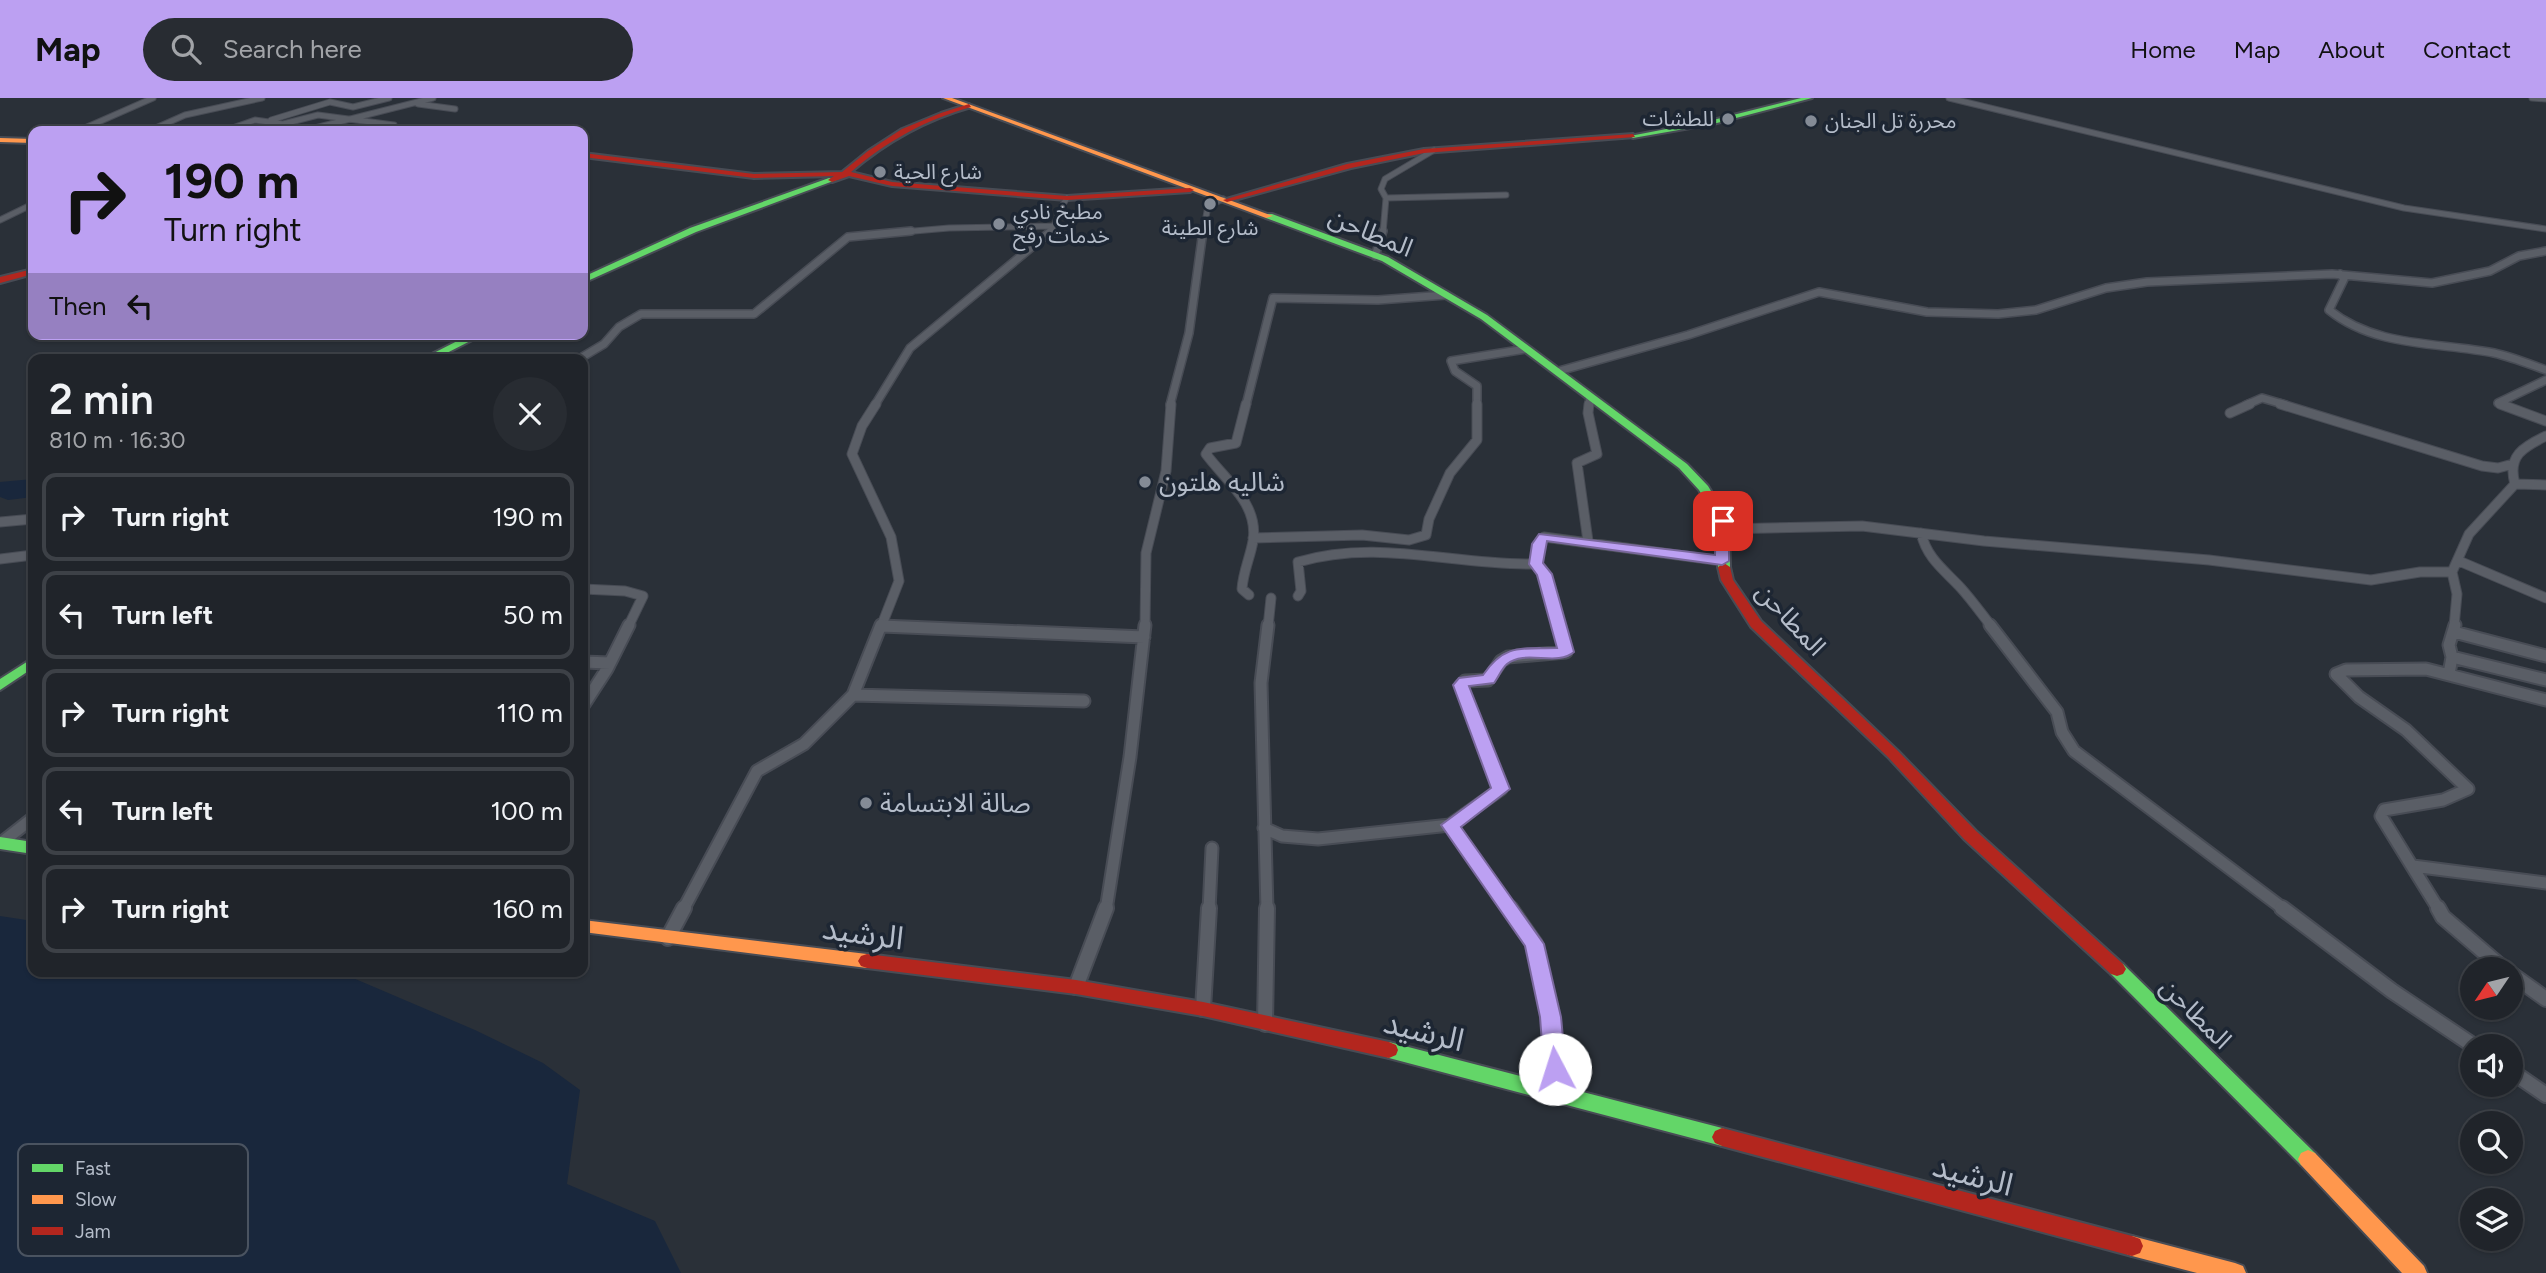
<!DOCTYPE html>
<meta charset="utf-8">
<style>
:root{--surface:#20242a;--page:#282c32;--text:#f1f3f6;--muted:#a2a4a8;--line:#3d4147;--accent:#bca0f2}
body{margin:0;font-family:Figtree,"Noto Sans Arabic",sans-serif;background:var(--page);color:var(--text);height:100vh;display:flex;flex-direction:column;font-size:26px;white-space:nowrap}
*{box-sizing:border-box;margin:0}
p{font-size:23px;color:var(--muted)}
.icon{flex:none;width:38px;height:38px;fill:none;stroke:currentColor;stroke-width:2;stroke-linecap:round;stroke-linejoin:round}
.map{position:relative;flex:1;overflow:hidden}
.details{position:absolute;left:28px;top:256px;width:560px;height:623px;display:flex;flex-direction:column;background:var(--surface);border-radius:14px;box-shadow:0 2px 5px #0004,0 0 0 2px var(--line)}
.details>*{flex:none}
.guide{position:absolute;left:28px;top:28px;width:560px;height:214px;border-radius:14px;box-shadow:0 2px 5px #0004,0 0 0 2px var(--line);background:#bca0f2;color:#111;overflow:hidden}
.needle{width:46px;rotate:235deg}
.tools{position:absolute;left:2460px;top:859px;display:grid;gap:14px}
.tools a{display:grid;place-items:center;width:63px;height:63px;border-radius:50%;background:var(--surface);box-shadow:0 2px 5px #0004,0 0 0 2px var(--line);font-size:35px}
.pin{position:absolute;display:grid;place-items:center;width:60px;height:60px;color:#fff;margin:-30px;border-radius:14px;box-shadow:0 4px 10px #0006}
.me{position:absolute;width:77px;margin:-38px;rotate:355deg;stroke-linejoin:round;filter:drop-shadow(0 0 5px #0008)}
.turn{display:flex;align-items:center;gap:24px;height:147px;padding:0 21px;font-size:32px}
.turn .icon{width:91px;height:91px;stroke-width:2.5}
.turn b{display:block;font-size:49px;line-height:60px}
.then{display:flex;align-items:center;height:66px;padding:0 21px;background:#0003;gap:14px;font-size:26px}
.round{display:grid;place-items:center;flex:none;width:74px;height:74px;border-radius:37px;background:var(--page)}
.summary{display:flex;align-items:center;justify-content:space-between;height:119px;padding:0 21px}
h1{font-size:42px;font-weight:600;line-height:52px}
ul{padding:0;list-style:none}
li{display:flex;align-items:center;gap:21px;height:88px;margin:0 14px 10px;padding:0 7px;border:4px solid var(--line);border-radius:14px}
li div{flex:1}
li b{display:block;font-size:26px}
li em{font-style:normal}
header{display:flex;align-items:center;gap:42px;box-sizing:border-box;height:98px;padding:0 35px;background:var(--accent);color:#111}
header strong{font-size:33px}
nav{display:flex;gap:38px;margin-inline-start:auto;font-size:24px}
.search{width:490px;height:63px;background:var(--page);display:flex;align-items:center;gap:18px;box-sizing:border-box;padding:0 24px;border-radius:38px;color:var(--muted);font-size:26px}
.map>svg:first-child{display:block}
.water{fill:#19273c}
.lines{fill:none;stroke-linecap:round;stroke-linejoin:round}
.street-far4-casing{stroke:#484c55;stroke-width:7}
.street-far3-casing{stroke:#484c55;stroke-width:10}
.street-far2-casing{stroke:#484c55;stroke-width:11}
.street-far1-casing{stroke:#484c55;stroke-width:15}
.street-casing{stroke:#484c55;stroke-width:18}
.fast-casing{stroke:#484c55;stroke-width:4}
.slow-casing{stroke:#484c55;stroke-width:4}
.jam-casing{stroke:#484c55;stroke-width:4}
.street-far4{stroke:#5a5e66;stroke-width:5}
.street-far3{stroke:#5a5e66;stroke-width:7}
.street-far2{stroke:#5a5e66;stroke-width:9}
.street-far1{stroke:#5a5e66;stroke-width:11}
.street{stroke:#5a5e66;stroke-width:14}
.fast{fill:#63d668;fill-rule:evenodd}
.slow{fill:#ff974d;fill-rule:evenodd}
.jam{fill:#b3261e;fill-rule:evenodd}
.route{fill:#bca0f2;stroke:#7a689d;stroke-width:2}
.poi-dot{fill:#848b96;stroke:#1d2633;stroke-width:2.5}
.labels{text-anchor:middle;stroke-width:7;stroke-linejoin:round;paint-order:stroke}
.far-poi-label{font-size:21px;fill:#b4bcc9;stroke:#1d2633;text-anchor:start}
.street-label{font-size:26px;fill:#b4bcc9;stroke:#1d2633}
.poi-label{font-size:26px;fill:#b4bcc9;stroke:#1d2633;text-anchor:start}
.near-street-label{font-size:32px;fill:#b4bcc9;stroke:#1d2633}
.key{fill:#1d2633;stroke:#4a5360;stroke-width:2}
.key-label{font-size:19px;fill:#b4bcc9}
</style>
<header>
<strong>Map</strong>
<div class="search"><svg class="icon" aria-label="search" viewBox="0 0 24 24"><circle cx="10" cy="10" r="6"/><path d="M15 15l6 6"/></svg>Search here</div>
<nav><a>Home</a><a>Map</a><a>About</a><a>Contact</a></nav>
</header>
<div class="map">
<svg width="2546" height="1175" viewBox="0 0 2546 1175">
<rect width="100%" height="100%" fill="#2a3038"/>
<!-- water -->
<path class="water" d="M33 381V399L8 402 0 399V384Z
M0 818 33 823V873L339 874 475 932 543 965 580 992 567 1086 655 1123 681 1175H0Z"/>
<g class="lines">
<!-- street-far4 casing -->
<g class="street-far4-casing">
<path id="street-far4" d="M1949 0 2404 110 2546 131
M2532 0 2546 1
M418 6 455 11
M271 22 330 4 353 9 389 0
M78 33 153 0
M149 33 185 17 262 0
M224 33 255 22 283 26 318 17 394 27
M303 33 433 0
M1386 100 1381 91 1385 81 1434 52
M0 122 33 106
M891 135 949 130 1053 128
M1049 135C1056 129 1058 112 1067 100
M1203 135 1208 108 1223 101
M1383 135 1386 100 1506 97"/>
</g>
<!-- street-far3 casing -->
<g class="street-far3-casing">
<path id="street-far3" d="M1375 158 1383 133
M2340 176 2344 181 2329 212C2376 250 2439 244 2494 255 2512 259 2529 266 2546 272
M579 261 604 246 619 229 641 216H754L848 139 911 133
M1559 273 1688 237 1819 194 1927 214 1998 216 2036 212 2106 190 2147 184 2332 176 2432 185 2490 173 2519 158 2546 153
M875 307 910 250 1051 133
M1170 307 1189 235 1203 133
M1246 307 1273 200 1378 202 1446 197
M1477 307V288L1455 273 1451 263 1526 251
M1589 307 1590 299
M2246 307 2262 300 2286 307
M2505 307 2498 305 2546 282"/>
</g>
<!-- street-far2 casing -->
<g class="street-far2-casing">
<path id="street-far2" d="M876 306 862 328 852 356 891 439 899 483 881 529
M1246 306 1236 345 1210 350 1206 356C1226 383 1259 406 1253 443 1250 460 1243 474 1242 491L1249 497
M2280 306 2482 368 2498 370 2513 366
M2500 306 2546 323
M2230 315 2250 306
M2515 386C2507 358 2523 349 2546 338
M0 424 33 421
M1725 431 1862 428 1984 443 2209 462 2371 482 2420 474H2452
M1921 435C1927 460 1943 471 1960 489 1971 501 1981 515 1992 529
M1253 440 1362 437 1409 442 1426 437 1429 421 1450 375 1477 342V306
M1588 443 1577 365 1597 356 1588 315 1589 306
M0 461 33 457
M2459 463 2546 500
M583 491 625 493 643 498 628 529
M1298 498 1301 493 1298 464C1379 440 1454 468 1536 466
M882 528 894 529
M1145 529 1146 455 1166 373 1171 306
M1268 529 1271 500
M1559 529 1544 476 1536 466 1539 446 1544 439 1722 463
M2454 529 2457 496 2452 474 2469 436 2515 386 2546 387"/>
</g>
<!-- street-far1 casing -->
<g class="street-far1-casing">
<path id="street-far1" d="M1990 527 2057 614 2062 634 2074 653 2285 812
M882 528 1144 539
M2454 534 2546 558
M2452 559 2546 582
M583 564 610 565
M2449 576 2452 559 2449 547 2455 527
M853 597 1084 603
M583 608 607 571 629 527
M1450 727 1511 812
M1264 730 1282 738 1318 741 1450 727 1501 691 1461 587 1465 583 1488 582 1501 563 1508 559 1566 554 1558 527
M1 745 33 720
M2413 768 2546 785
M683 812 757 673 804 646 853 597 881 527
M1106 812 1130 659 1145 527
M1209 812 1212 750
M1267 812 1261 585 1268 527
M2439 812 2381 718 2384 712 2443 702 2468 691 2406 632 2359 599 2336 576 2346 572 2426 571 2546 602"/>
</g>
<!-- street casing -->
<g class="street-casing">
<path id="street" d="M1510 810 1535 846 1550 919 1557 997
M2282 810 2392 893 2474 948
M2438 810 2443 819 2505 872
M668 840 684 810
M2511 876 2546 901
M1076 889 1106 810
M1203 911 1209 810
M1265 926 1267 810
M2511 973 2546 997"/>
</g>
<!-- fast casing -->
<g class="fast-casing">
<path id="fast" d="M1801 0H1812L1713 26 1633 40 1630 38 1713 22Z
M829 80 836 82 696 134 583 185V179L690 130Z
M1266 116H1272L1388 159 1487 217 1687 366 1708 388 1729 423 1730 469 1728 472H1720L1718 469 1717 423 1699 392 1679 370 1481 221 1382 163 1266 120Z
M471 236H484L435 261H422Z
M33 560V570L0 592V581Z
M0 739 33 744V756L0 751Z
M2117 864 2123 866 2315 1055 2318 1061 2315 1067 2308 1070 2301 1067 2111 876 2108 871 2111 866Z
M1389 944 1722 1030 1729 1033 1732 1039 1729 1045 1722 1048 1389 960 1382 957 1380 952 1382 947Z"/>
</g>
<!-- slow casing -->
<g class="slow-casing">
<path id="slow" d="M943 0H952L1273 118 1266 120Z
M0 40 33 41V45L0 44Z
M583 822 867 856 873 858 876 863 873 868 867 870 583 834Z
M2308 1052 2315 1055 2424 1168 2427 1175H2402L2301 1067 2298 1061 2301 1055Z
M2132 1138 2235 1165 2243 1168 2246 1175H2197L2132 1158 2124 1155 2121 1148 2124 1141Z"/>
</g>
<!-- jam casing -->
<g class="jam-casing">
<path id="jam" d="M969 6 971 9C925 22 887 43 851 74L892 84 1067 98 1190 90 1194 92 1190 94 1067 102 892 88 849 78 832 84 828 82 834 78 754 80 583 59V55L754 76 842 74 868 53 902 31 941 15Z
M1633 36 1635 39 1424 55 1351 70 1227 104 1223 102 1347 66 1424 51Z
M33 171V176L0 185V179Z
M1724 465 1730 469 1733 482 1761 523 1898 653 1976 733 2123 866 2126 871 2123 876 2117 878 2111 876 1964 741 1888 659 1751 529 1721 482 1718 469Z
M867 856 1076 882 1203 904 1389 944 1396 947 1398 952 1396 957 1389 960 1203 918 1076 896 867 870 861 868 858 863 861 858Z
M1722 1030 2132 1138 2140 1141 2143 1148 2140 1155 2132 1158 1722 1048 1715 1045 1712 1039 1715 1033Z"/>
</g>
<!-- street-far4 -->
<use href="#street-far4" class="street-far4"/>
<!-- street-far3 -->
<use href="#street-far3" class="street-far3"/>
<!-- street-far2 -->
<use href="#street-far2" class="street-far2"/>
<!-- street-far1 -->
<use href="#street-far1" class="street-far1"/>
<!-- street -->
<use href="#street" class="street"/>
<!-- fast -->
<use href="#fast" class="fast"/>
<!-- slow -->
<use href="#slow" class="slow"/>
<!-- jam -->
<use href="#jam" class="jam"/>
</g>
<!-- route -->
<path class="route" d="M1723 419 1729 423V463L1722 467 1547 443 1543 465 1552 476 1574 554C1557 569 1525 551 1507 566 1502 570 1498 580 1494 585L1469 588 1510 691 1461 729 1544 846 1561 919 1566 971 1563 977 1555 980 1548 977 1544 971 1540 919 1525 848 1441 727 1491 690 1453 587 1459 580 1483 577C1505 545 1522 551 1557 550L1537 477 1529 466 1532 446 1539 436 1715 457 1716 423Z"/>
<!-- markers -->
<g class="poi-dot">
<circle cx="1728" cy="21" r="7"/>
<circle cx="1811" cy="23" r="7"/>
<circle cx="880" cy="74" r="7"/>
<circle cx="1210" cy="106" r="7"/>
<circle cx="999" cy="126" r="7"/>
<circle cx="1145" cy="384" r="7"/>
<circle cx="866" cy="705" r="7"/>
</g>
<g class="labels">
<!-- far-poi labels -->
<g class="far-poi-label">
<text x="1714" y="28" text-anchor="end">للطشات</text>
<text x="1825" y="30">محررة تل الجنان</text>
<text x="894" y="81">شارع الحية</text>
<text x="1013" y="121">مطبخ نادي<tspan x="1013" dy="24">خدمات رفح</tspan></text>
<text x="1210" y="137" text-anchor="middle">شارع الطينة</text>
</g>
<!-- street labels -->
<g class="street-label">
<text transform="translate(1371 134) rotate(23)" y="9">المطاحن</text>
<text transform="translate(1791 521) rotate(47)" y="9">المطاحن</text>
<text transform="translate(2196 915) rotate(45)" y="9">المطاحن</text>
</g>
<!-- poi labels -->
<g class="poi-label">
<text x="1159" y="393">شاليه هلتون</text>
<text x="880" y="714">صالة الابتسامة</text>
</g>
<!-- near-street labels -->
<g class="near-street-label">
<text transform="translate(863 835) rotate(8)" y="11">الرشيد</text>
<text transform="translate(1424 933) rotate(14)" y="11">الرشيد</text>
<text transform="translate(1973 1077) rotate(15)" y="11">الرشيد</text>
</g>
</g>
<!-- legend -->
<rect x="18" y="1046" width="230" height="112" rx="10" class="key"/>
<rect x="32" y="1066" width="31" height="8" fill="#63d668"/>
<rect x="32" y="1097" width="31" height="9" fill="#ff974d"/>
<rect x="32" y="1129" width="31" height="8" fill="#b3261e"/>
<g class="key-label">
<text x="75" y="1077">Fast</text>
<text x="75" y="1108">Slow</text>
<text x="75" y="1140">Jam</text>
</g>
</svg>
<div class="tools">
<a><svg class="needle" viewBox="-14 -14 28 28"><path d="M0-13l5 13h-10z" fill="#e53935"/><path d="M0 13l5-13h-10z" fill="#a2a4a8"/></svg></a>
<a><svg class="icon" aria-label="sound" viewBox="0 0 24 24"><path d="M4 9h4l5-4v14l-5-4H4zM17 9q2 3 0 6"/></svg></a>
<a><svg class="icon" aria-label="search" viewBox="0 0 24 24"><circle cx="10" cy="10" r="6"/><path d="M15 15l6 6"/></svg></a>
<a><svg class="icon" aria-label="layers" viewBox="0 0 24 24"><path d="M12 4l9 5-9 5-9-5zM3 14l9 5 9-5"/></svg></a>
</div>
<div class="pin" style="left:1723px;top:423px;background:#d93025"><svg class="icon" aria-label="arrive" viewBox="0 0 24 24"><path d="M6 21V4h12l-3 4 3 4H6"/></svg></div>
<svg class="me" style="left:1555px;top:971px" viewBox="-20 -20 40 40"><circle r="19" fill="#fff"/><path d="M0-13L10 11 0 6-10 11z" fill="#bca0f2"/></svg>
<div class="guide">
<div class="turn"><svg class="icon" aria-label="right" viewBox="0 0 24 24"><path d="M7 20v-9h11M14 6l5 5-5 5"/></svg><div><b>190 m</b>Turn right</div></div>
<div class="then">Then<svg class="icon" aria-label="left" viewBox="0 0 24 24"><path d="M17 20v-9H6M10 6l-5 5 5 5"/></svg></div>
</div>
<section class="details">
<div class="summary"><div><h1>2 min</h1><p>810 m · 16:30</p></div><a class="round"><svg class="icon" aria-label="close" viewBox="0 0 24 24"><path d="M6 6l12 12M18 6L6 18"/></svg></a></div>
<ul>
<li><svg class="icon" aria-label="right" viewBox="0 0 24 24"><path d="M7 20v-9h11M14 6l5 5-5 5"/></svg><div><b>Turn right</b></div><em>190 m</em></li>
<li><svg class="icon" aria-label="left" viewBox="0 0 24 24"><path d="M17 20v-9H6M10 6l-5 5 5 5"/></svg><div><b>Turn left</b></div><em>50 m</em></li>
<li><svg class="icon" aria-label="right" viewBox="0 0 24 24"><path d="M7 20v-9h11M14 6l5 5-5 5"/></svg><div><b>Turn right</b></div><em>110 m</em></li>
<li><svg class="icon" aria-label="left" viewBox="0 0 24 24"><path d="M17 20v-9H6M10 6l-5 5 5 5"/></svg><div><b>Turn left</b></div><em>100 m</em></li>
<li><svg class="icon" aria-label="right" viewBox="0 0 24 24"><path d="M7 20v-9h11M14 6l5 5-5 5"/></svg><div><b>Turn right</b></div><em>160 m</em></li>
</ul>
</section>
</div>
